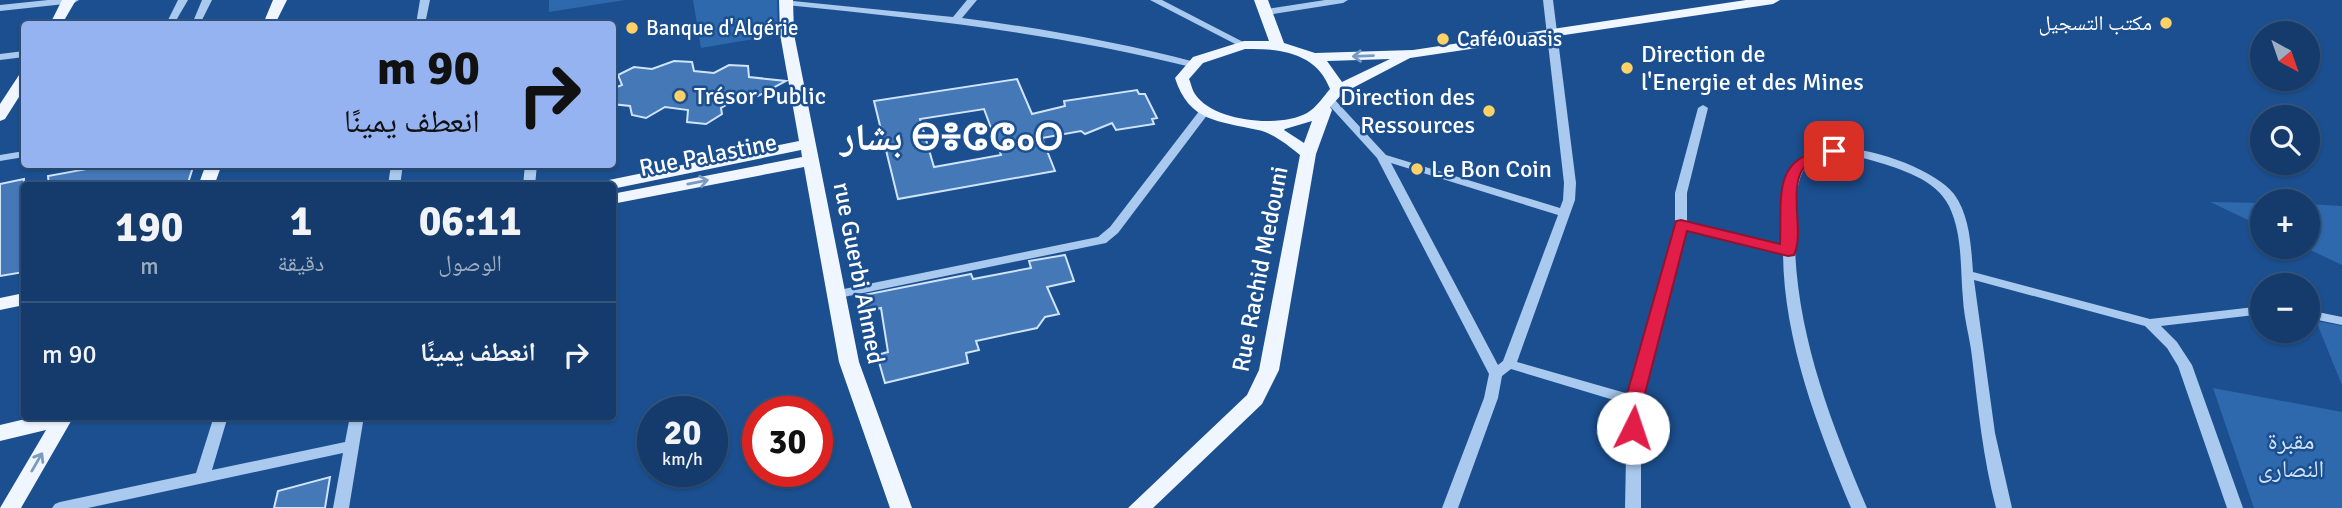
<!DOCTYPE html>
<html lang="ar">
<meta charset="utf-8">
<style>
:root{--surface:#143b6b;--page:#1d4271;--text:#f1f3f6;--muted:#9dadc1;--line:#33557e}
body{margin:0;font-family:Signika,"Noto Naskh Arabic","Noto Sans Tifinagh",sans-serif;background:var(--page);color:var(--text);direction:rtl;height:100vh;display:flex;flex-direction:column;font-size:26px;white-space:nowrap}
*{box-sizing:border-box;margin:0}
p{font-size:23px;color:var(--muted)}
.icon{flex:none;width:38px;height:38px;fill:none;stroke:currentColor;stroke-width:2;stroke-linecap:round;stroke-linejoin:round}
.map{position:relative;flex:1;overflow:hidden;direction:ltr}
.drawer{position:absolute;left:21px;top:182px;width:595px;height:238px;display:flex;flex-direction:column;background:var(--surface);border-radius:7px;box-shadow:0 2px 5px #0004,0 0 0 2px var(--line);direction:rtl}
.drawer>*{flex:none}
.top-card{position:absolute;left:21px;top:21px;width:595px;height:147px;border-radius:7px;box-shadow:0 2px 5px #0004,0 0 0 2px var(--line);direction:rtl;background:#95b2f1;color:#111;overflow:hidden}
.needle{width:46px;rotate:140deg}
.tools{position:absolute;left:2250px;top:21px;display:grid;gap:14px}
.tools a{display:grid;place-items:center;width:70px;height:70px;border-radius:50%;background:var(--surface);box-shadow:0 2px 5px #0004,0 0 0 2px var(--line);font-size:35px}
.speed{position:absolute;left:637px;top:396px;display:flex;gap:14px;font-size:35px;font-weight:700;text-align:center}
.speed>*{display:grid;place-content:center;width:91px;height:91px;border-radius:50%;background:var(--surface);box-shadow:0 2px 5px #0004,0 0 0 2px var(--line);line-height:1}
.speed small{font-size:18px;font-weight:400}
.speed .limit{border:10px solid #d22;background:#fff;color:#111}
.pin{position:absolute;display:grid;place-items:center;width:60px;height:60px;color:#fff;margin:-30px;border-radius:14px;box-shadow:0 4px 10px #0006}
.me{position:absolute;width:77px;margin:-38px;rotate:4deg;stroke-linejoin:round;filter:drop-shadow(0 0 5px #0008)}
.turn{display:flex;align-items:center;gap:24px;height:147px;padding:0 21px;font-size:32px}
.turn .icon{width:91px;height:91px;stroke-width:2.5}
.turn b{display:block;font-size:49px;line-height:60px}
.eta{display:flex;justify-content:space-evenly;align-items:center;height:119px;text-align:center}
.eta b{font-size:42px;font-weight:700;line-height:49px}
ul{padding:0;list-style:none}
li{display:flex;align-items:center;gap:21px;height:105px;padding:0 21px;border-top:2px solid var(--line)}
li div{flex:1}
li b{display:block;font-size:26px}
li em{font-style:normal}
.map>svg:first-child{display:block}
.green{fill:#2e69ad}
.building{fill:#4478b7;stroke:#cfe3fa;stroke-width:2;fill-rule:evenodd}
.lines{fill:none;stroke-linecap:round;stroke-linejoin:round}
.minor{fill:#a9c9ee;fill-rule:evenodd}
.major{fill:#f0f6ff;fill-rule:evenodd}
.oneway{stroke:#7b9ac1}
.route{fill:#e11d48;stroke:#92132f;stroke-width:2}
.poi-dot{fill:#ffd166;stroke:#1b4f8f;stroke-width:2.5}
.labels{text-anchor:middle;stroke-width:5;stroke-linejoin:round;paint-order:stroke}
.far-poi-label{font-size:21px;fill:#fff;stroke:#1b4f8f;text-anchor:start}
.poi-label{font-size:24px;fill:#fff;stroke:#1b4f8f;text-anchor:start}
.street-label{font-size:24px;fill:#fff;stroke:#1b4f8f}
.park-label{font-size:24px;fill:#cfe3fa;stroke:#1b4f8f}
.town-label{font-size:38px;font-weight:bold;fill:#fff;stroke:#1b4f8f}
</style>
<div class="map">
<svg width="2342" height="508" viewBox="0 0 2342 508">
<rect width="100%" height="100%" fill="#1b4f8f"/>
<!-- green -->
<path class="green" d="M549 0H625L549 12Z
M693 0H777L778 35 701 48Z
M2210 202 2263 203V227Z
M2308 204 2342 206V265L2304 247H2308Z
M2316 321 2342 326V385Z
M2213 388 2342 412V508H2254Z"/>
<!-- building -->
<path class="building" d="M674 61 692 62 694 71 714 73 729 65 748 66 749 77 786 81 758 96 746 94 721 108 722 114 706 124 687 122 688 110 665 107 646 118 632 115 630 106 612 104V89L622 85 618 75 634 67 652 69Z
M1017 79 1032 114 1065 106 1064 101 1137 90 1139 94H1145L1157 118 1152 119 1154 124 1116 130 1112 123 1085 134 1081 131 1042 138 1055 171 898 199 874 101ZM984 109 1001 155 934 167 920 119Z
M114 164H194L187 186H49L48 176Z
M24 179V272L0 276V184Z
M1065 255 1074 281 1047 287 1059 314 1045 317 1037 328 976 341 979 350 966 353 968 363 885 383 877 355 888 352 881 308 867 311 864 295 971 274 973 279 1031 268 1029 261Z
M330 477 325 508H274L278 491Z"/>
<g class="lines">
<!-- minor -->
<path class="minor" d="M48 0H79L74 3 0 11V5Z
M178 0H188L174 24H166Z
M202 0H212L200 24H192Z
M420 0H430L425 24H416Z
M783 0 953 17 967 0H977L962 18C1040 28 1118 42 1195 62L1196 64 1191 67C1055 33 925 19 786 5L781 2Z
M1150 0H1162L1249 45 1247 47H1241Z
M1325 0H1348L1343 3 1267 15 1262 12 1267 9Z
M1543 0H1553L1576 183 1575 200 1517 362 1629 394 1675 224V193L1698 108 1703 105 1708 108 1687 193V222L1783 246C1783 220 1780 184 1797 162 1824 127 1931 164 1954 194 1970 216 1971 246 1973 272L2150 319 2263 306V314L2161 326 2177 342 2192 365 2243 508H2227L2178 366 2167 348 2145 326 1974 280 1995 433 2012 508H1996C1983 458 1978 408 1972 357 1970 338 1964 319 1963 299 1960 269 1963 235 1949 206 1936 179 1900 169 1874 161 1856 156 1829 147 1813 159 1796 172 1796 199 1795 218 1791 320 1828 416 1867 508H1851C1818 428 1784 342 1783 254L1686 229 1641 401V508H1625L1627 404 1511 369 1502 376 1498 398 1458 508H1442L1484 398 1489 374 1377 158 1326 102 1331 99 1335 100 1386 155 1560 208 1563 200 1564 183ZM1391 163 1558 215 1503 361 1498 365Z
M269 21 274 24H263L265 22Z
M24 51V57L0 60V54Z
M1204 109 1208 110 1209 112 1208 114 1118 233 1106 243 834 299 828 295 834 291 1098 237 1110 227 1200 110Z
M24 151V157L0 161V155Z
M391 164H403L400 186H388Z
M525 164H537L535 186H523Z
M2308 310 2342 317V325L2308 318Z
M214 416H228L212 470 345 442 350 416H364L349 508H333L343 453 88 508H52L55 504 60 502 196 473Z"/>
<!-- major -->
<path class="major" d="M62 0H76L62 24H50Z
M273 0H287L275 24H263Z
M779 0H793L794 34 859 362 912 508H890L839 362 804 167 612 204V194L802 157 801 150 612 189V186H596L604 181 799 141 780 34Z
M1254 0H1268L1284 43 1315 53 1413 50 1746 0H1780L1773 4 1410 58 1343 93 1330 107 1332 110 1316 154 1279 370 1262 404 1153 508H1128L1247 395 1259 370 1300 155C1288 145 1273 133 1258 130 1219 121 1189 122 1175 78L1193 57 1244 41H1269ZM1245 49C1280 48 1317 53 1330 89 1324 96 1316 108 1307 113 1280 128 1213 122 1195 94 1192 90 1191 83 1189 79L1203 63ZM1390 59 1342 82 1327 61ZM1312 121 1304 143 1284 130 1285 129Z
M24 74V89L5 119 0 121V104L19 75Z
M206 164H222L214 186H198Z
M24 293V305L0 310V298Z
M38 416H74L21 508H0L46 430 0 441V425Z"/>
</g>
<!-- one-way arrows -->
<defs><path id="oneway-shaft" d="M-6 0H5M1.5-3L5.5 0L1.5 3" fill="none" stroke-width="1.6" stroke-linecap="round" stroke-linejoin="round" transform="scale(1.75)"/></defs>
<g class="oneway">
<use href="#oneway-shaft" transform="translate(1363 56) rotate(178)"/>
<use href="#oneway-shaft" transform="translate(698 182) rotate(-11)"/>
<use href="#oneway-shaft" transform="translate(37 462) rotate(-60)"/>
</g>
<!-- route -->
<path class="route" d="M1834 147 1841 151 1839 154C1832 156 1824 155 1817 158 1780 173 1807 227 1794 255L1788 256 1687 231 1643 401 1640 432H1627L1625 401 1676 221 1681 220 1780 244C1782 193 1771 156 1834 147Z"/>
<!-- markers -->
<g class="poi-dot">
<circle cx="2166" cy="23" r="7"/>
<circle cx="632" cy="28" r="7"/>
<circle cx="1443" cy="39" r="7"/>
<circle cx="1627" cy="68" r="7"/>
<circle cx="680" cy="96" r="7"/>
<circle cx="1489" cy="111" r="7"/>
<circle cx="1417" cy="169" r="7"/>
</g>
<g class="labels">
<!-- far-poi labels -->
<g class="far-poi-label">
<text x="2152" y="30" text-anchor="end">مكتب التسجيل</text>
<text x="646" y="35">Banque d'Algérie</text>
<text x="1457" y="46">Café Ouasis</text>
</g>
<!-- poi labels -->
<g class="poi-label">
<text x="1641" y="62">Direction de<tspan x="1641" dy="28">l'Energie et des Mines</tspan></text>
<text x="694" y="104">Trésor Public</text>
<text x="1475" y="105" text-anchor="end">Direction des<tspan x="1475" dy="28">Ressources</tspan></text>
<text x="1431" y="177">Le Bon Coin</text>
</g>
<!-- street labels -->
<g class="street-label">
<text transform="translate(708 155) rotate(-11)" y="8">Rue Palastine</text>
<text transform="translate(1260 269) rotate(-79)" y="8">Rue Rachid Medouni</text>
<text transform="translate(859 273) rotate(79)" y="8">rue Guerbi Ahmed</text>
</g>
<!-- park labels -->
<g class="park-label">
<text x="2291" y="449">مقبرة<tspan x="2291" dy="28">النصارى</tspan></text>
</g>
<!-- town labels -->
<g class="town-label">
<text x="952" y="150">بشار ⴱⴻⵛⵛⴰⵔ</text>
</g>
</g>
</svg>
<div class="tools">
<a><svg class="needle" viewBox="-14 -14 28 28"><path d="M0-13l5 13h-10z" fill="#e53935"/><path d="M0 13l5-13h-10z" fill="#9dadc1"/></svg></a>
<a><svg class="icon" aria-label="search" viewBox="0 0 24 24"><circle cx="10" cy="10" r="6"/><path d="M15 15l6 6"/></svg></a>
<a>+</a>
<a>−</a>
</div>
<div class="speed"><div>20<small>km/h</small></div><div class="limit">30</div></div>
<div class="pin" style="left:1834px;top:151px;background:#d93025"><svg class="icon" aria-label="arrive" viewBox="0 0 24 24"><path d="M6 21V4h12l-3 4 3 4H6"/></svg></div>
<svg class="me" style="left:1633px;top:428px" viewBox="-20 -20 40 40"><circle r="19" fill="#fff"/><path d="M0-13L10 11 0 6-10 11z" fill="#e11d48"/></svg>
<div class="top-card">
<div class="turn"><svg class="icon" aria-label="right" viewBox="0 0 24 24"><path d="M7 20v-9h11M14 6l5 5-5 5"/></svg><div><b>90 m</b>انعطف يمينًا</div></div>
</div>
<section class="drawer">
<div class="eta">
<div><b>06:11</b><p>الوصول</p></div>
<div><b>1</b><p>دقيقة</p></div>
<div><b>190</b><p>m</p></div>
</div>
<ul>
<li><svg class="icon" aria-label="right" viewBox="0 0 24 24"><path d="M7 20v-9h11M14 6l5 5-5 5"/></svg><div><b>انعطف يمينًا</b></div><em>90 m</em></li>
</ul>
</section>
</div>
